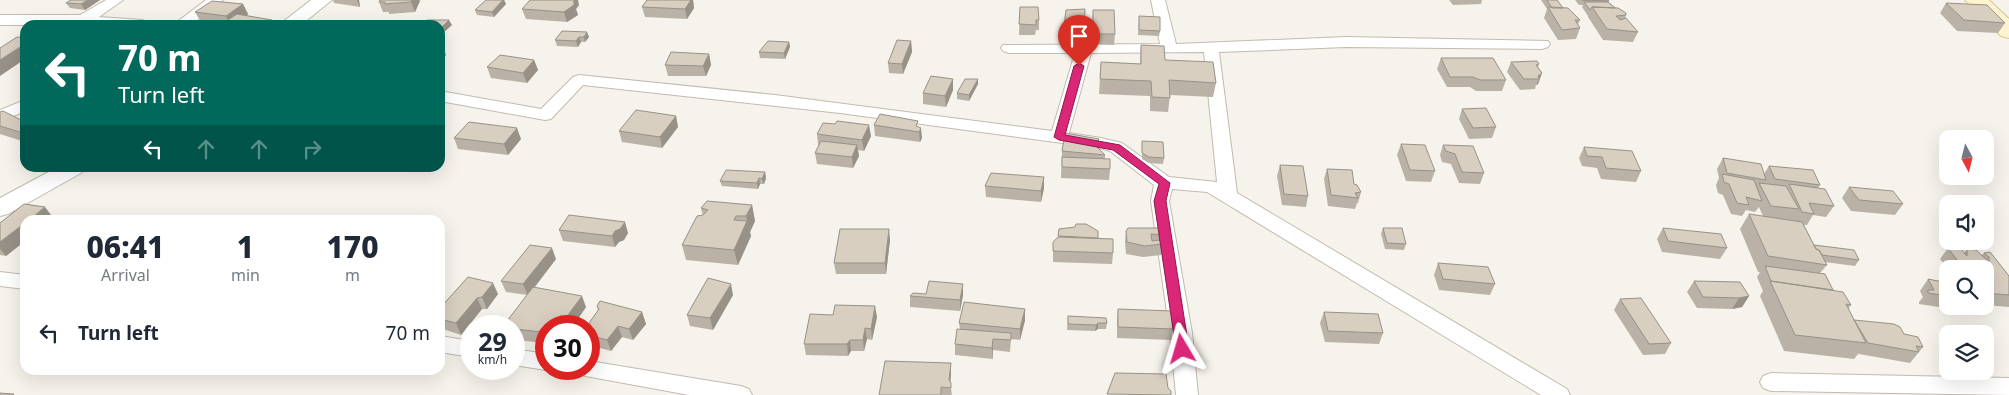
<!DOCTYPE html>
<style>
:root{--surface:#fff;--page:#f2f2f3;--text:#1f2937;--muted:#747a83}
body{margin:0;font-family:"Noto Sans",sans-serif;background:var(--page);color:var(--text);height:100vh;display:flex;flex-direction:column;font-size:19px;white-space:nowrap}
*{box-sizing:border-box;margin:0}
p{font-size:16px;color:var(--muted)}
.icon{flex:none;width:28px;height:28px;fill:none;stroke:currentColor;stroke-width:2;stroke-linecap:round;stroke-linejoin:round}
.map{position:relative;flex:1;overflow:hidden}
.side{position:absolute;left:20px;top:215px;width:425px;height:160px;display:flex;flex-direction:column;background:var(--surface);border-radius:15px;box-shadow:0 5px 20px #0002}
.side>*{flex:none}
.hud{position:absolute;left:20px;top:20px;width:425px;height:152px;border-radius:15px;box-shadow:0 5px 20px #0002;background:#00695c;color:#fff;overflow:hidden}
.needle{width:32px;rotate:173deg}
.fabs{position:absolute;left:1939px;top:130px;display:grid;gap:10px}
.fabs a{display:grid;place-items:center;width:55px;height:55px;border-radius:10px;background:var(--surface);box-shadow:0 5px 20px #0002;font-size:25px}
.speed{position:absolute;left:460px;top:315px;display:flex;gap:10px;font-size:25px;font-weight:700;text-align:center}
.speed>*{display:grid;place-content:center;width:65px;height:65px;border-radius:50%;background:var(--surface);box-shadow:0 5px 20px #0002;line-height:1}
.speed small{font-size:12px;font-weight:400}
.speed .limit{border:8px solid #d22;background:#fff;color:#111}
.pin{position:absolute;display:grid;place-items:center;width:42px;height:42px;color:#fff;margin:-51px -21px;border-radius:50% 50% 50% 0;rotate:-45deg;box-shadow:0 0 5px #0007}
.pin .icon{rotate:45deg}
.me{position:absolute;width:55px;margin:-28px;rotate:353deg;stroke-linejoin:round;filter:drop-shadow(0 0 4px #0008)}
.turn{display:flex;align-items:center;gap:18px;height:105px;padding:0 15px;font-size:22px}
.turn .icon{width:65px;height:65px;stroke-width:2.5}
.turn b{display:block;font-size:35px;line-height:42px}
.lanes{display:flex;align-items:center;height:48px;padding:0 15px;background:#0003;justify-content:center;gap:25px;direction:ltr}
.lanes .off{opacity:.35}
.eta{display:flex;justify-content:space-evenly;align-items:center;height:85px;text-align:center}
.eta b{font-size:30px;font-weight:800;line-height:35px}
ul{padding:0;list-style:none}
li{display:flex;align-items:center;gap:15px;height:65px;padding:0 15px}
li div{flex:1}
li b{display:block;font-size:19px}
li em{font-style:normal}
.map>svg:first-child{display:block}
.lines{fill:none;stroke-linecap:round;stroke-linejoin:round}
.minor-casing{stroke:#c2bbae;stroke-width:2}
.tertiary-casing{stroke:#c2bbae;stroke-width:2}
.secondary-casing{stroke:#d6c79b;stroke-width:2}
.minor{fill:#fff;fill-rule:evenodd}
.tertiary{fill:#fff;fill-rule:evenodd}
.secondary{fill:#fff3cd;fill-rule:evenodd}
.wall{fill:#bab2a6}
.shaded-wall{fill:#979187}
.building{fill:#d8cfc1;stroke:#979187}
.route{fill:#db2777;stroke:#8e194d}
</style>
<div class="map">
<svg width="2009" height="395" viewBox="0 0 2009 395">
<rect width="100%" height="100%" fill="#f6f3ec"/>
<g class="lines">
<!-- minor casing -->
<g class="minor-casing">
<path id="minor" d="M106 0H123L99 17 142 20 147 22 150 25H0V15H80Z
M206 0H223L191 25H173Z
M1151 0H1165L1176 44 1346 37 1548 41 1550 44 1548 47 1542 49 1346 47 1219 52 1237 193 1567 389 1570 395H1541L1207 192 1172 189 1169 201 1192 333 1198 395H1176L1170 333 1151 201 1154 185 1110 151 1100 148 840 113 583 85 551 119 545 120 440 101V91L541 109 573 77 579 75 775 95 1052 131 1075 53H1009L1003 51 1001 48 1003 45 1160 44ZM1204 52 1217 182 1169 177 1122 143 1101 138 1069 133 1091 53Z
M25 100V111L0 122V110Z
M0 272 25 275V289L0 286Z
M440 336 471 341V357L440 352Z
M514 349 546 354V369H551L546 370 514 365Z
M589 361 741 386 749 389 752 395H689L580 375 577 369H589Z
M1771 373 2009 378V395L1771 391 1763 388 1760 382 1763 376Z"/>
</g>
<!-- tertiary casing -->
<g class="tertiary-casing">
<path id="tertiary" d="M311 0H332L301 25H279Z
M56 168H85L81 173 8 214 0 216V198Z"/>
</g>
<!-- secondary casing -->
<g class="secondary-casing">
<path id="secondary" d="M1965 0H1989L2009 19V38L2001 36Z"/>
</g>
<!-- minor -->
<use href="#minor" class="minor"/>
<!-- tertiary -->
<use href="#tertiary" class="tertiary"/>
<!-- secondary -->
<use href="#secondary" class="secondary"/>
</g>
<!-- wall -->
<path class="wall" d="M100 0 85 10 70 8 66 3Z
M333 0H359L360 7 334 3Z
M380 0H419L420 1 415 12 389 14V12H383L379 2Z
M486 0H504L506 4 494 17 477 15 475 10Z
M647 0H693L694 8 687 19 645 17 642 7Z
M1449 0H1482L1481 4 1453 5Z
M1541 0H1557L1563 8 1580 20 1578 24 1580 28 1576 39 1558 40 1544 18 1547 9Z
M1575 0H1608V2L1626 15 1625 19 1638 32 1633 42 1603 40 1588 17V16L1582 7 1583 5H1579Z
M1946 3 2005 23 1998 33 1957 31 1940 13Z
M243 4 248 14 247 16 275 25H221L201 22 195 12Z
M579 5 576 9 578 15 567 22 526 19 522 9Z
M1020 7 1039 20V30H1036L1035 35H1019Z
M1085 9 1083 37H1064V26Z
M1093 10 1115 34 1114 45 1092 44Z
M1139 16 1160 31 1159 36 1138 35Z
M562 31 589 37 585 42H581L578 47 557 46 555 40Z
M911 41 912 52 903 74 889 73 888 63Z
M789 42 790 47 785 59 760 58 759 52Z
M1141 45 1165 60 1216 83 1213 97 1170 95 1168 112 1150 111V96L1099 94 1101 62 1140 64Z
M709 54 711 65 706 76H668L665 65Z
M1441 58 1506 80 1502 91H1476L1470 87H1447L1437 69Z
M534 60 538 70 527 83 491 78 487 67Z
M1511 62 1539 64 1538 67 1542 73 1538 84 1536 85 1535 89 1520 90 1507 72Z
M978 84 969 101 957 99V93Z
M953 90 946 107 923 104V93Z
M1462 109 1496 127 1492 138 1469 139 1459 119Z
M0 112 25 122V142L0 134Z
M676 116 678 127 662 148 622 142 619 131Z
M874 125 918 127 922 138 920 142 875 136Z
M817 134 871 136 864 151 858 150 859 156 853 168 817 164 815 153 819 145H818Z
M1943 137 1948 139V153L1939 142Z
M454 138 521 139 508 155 458 149Z
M1099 139V149L1105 155V159L1110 169 1109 180 1061 178 1062 151Z
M1142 141 1164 158 1163 164 1149 163 1142 159Z
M1401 144 1435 171 1431 182 1406 181 1397 155Z
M1443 145 1484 173 1480 184 1459 183 1451 164 1442 162 1440 155Z
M1584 147 1641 171 1636 182 1601 179 1597 168 1582 166 1579 158Z
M1723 158 1764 174 1769 166 1820 185 1818 188 1834 206 1826 217 1813 215 1807 225H1804L1814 245 1859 260 1855 266 1825 262 1827 265 1820 273 1833 290 1851 305 1848 309 1854 320 1904 334 1923 347 1910 363 1859 354V353L1854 359 1784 351 1760 296 1763 291 1757 277 1760 272H1758L1740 229 1749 214 1763 216 1759 207 1755 212 1746 210 1742 216 1731 214 1723 195 1718 193 1716 185 1719 178 1717 169Z
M1280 165 1308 196 1306 207 1282 205 1277 176Z
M1327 169 1354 184 1361 192 1358 203H1357L1355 209 1328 206 1324 179Z
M765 172 766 178 764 184H760L758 189 722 186 720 181Z
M985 186 1044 188 1041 202 986 197Z
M1849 187 1903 204 1895 215 1851 211 1842 198Z
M24 204 45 207 53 218 51 220H25V241L6 256 0 255V223Z
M752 205 755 221 750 232 751 236 738 265 686 260 682 245 703 216 701 208Z
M1383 228 1406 244 1404 250 1385 249 1381 234Z
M1663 228 1727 248 1720 259 1662 252 1657 239Z
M1059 229 1098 238 1113 253 1112 264 1053 262V242L1058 238Z
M559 230 628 233 624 240 619 242 615 247 563 241Z
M1126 231 1163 235 1161 255 1143 257 1126 254 1125 242Z
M890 240 886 274H836L834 263Z
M1948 248 1964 253 1967 249 1982 255 1984 253 1990 252 2009 276V307L1985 305V269H1948L1940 259Z
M556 259 534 287 586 307 573 326H546V343L514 340V326H509L507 321 527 295 506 292 501 281Z
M1438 263 1495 284 1490 295 1439 290 1434 275Z
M468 277 498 294 487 309H482L461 335 440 328V308Z
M1928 279 1948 283V306H1977L1972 312 1919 304V302L1923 297 1920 291Z
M1694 281 1749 296 1742 307 1732 309 1697 308 1687 292Z
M963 284V295L960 311 910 307V296L926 294Z
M733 295 713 330 690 326 687 315Z
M1620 299 1671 343 1665 354 1643 355 1614 310Z
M597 306 642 312 646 324 633 340 622 337 611 351 589 345V326L598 311Z
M1025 309V320L1020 340 1011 339 1010 352 993 350V359L955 355V344L960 329 959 323Z
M1118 309 1173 329 1172 340 1117 338V320Z
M1324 312 1383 333 1379 344 1325 342 1320 323Z
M1068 316 1107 323 1106 329H1098L1095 331 1067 330Z
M877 317 872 340 867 339 864 351H851L848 356 806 355 804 344Z
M951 363V374L950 382 952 395H879Z"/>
<!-- shaded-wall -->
<path class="shaded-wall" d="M88 0H100L85 10 81 4Z
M357 0H359L360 7 357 1Z
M412 0H419L420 1 415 12 411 2Z
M503 0H504L506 4 494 17 492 12Z
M574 0H578L579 5 576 9 578 15 567 22 564 12Z
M691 0H693L694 8 687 19 685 9Z
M243 4 248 14 237 23 229 22 226 16Z
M272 20 275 25H265Z
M449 20 452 25 440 36V29Z
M587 32 589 37 585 42 584 37Z
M579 37 581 42 578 47 576 41Z
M25 38V59L0 76V60L20 41Z
M911 41 912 52 903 74 902 64Z
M789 42 790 47 785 59 784 53Z
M444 50 446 55 440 63V55Z
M709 54 711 65 706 76 703 66Z
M534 60 538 70 527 83 523 73Z
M1542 73 1538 84 1536 85 1539 79 1538 76Z
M953 79V90L946 107 945 96Z
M978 79V84L969 101V95Z
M676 116 678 127 662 148 660 137Z
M869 125 871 136 864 151 862 140Z
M517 128 521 139 508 155 504 144Z
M921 128 922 138 920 142 919 132Z
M1099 139V150L1095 145Z
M857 145 859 156 853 168 852 157Z
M765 172 766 178 764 184 762 179Z
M1044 177V188L1041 202V191Z
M759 178 760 184 758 189 757 183Z
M752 205 755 221 750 232 746 216Z
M45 207 53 218 51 220H29Z
M747 221 751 236 738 265 734 250Z
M625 222 628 233 624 240 619 242 615 247 612 236 615 231Z
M25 223V241L6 256 0 249V242Z
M889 229 890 240 886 274 885 263Z
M552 248 556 259 528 296 523 284Z
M493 283 498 294 487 309 482 297Z
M731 284 733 295 713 330 710 318Z
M963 284V295L960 311V300Z
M582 296 586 307 573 326H560Z
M1749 296 1742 307 1732 309 1739 298Z
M477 298 482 309 461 335 456 323Z
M875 306 877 317 872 340 871 329Z
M1025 309V320L1020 340V329Z
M642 312 646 324 633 340 629 329Z
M1098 323V329L1095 331 1096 325Z
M618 326 622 337 611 351 607 340Z
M546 327V343L542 332Z
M865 328 867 339 864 351 863 340Z
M993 339V359L992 348Z
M850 340 851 351 848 356 847 344Z
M951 363V374L950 388 949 380Z"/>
<!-- building -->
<path class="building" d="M71 0H88L81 4 66 3Z
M380 0H412L411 2 385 4V2H379Z
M486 0H503L492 12 475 10Z
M530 0H574V5L564 12 522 9Z
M647 0H691L685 9 642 7Z
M1547 0H1557L1563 8H1552Z
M1582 0H1608L1609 1Z
M212 1 243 4 226 16 195 12Z
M1584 2H1608L1615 8 1592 7 1590 10Z
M1946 3 1987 5 2005 23 1964 20Z
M1020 7H1038L1039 20H1036V25L1019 24Z
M1548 7 1568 8 1580 20H1575L1580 28 1562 30Z
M1592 7 1618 8 1626 13V15L1616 16 1620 20 1626 18 1638 32 1607 29Z
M1085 9 1084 27 1064 26 1066 10Z
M1093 10H1114L1115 34H1093Z
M237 14 272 20 265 25H245L244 24 226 21Z
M1139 16 1160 17V31L1139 30Z
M427 20H449L440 29V25H423Z
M562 31 587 32 584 37H579L576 41 555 40Z
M17 37 25 38 20 41 25 42V44L0 60V48Z
M897 40 911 41 902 64 888 63Z
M768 41 789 42 784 53 759 52Z
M1141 45 1164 46 1165 60 1213 62 1216 83 1169 80 1170 98 1152 97 1151 81 1100 79 1101 62 1141 64Z
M440 50H444L440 55Z
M671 52 709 54 703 66 665 65Z
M500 55 534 60 523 73 487 67Z
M1441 58H1493L1506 80H1480L1473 77H1450Z
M1537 61 1539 64 1536 65 1542 73 1538 76 1539 79H1524L1511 62Z
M931 76 953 79 945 96 923 93Z
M965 79H978L969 95 957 93Z
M1486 108 1496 127 1473 128 1462 109Z
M636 110 676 116 660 137 619 131Z
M3 111 25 122V132L23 133 0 126V112Z
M880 114 918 121 916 126 921 128 919 132 874 125Z
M837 121 869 125 862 140 817 134 823 123 835 124Z
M469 122 517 128 504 144 454 138Z
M1065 133 1099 139 1095 145 1105 155 1062 151Z
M1943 137 1966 138 1967 139H1948V142Z
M821 141 857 145 852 157 815 153Z
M1142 141 1163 142 1164 158 1149 157 1142 153Z
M1401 144 1425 145 1435 171 1410 170Z
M1443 145 1473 146 1484 173 1462 172 1455 154 1446 151Z
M1584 147 1632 151 1641 171 1606 168 1602 157 1587 156Z
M1062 157 1110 159V169L1062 167Z
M1723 158 1761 164 1766 180 1727 173Z
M1280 165 1303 166 1308 196 1284 194Z
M1769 166 1813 170 1820 185 1775 179Z
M1327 169 1352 170 1354 184 1357 185 1361 192 1355 193 1358 198 1331 195Z
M726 170 765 172 762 179 759 178 757 183 720 181Z
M991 173 1044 177 1041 191 985 186Z
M1722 174 1754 180 1762 201 1746 197 1749 205 1737 203 1729 184 1724 182Z
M1759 183 1786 186 1799 209 1771 206Z
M1789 184 1825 189 1834 206 1809 203 1814 214 1802 212Z
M1849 187 1893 191 1903 204 1859 200Z
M707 201 752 205 746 216H736L734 220 747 221 734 250 682 245 697 216 703 215 708 210 701 208Z
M24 204 45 207 29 220H25V223L0 242V223Z
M1749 214 1802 222 1816 249 1819 250 1827 265 1768 256Z
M569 215 625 222 620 229 615 231 612 236 559 230Z
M1076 224H1086L1098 231V238L1058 236 1059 229 1075 227Z
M1128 228H1162L1163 235 1151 234 1152 241 1159 240 1162 244 1145 246 1127 242 1126 231Z
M1383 228H1402L1406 244 1387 243Z
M1663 228 1721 234 1727 248 1668 241Z
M840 229H889L885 263H834Z
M1058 237 1113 239V253L1053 251V242Z
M530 245 552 248 523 284 501 281Z
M1814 245 1854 250 1859 260 1822 255 1819 250 1816 249Z
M1948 248 1961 249 1967 256V249L1976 250 1989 262V257L1984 253 1990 252 2009 276V295L1985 293V269H1964Z
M1438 263 1488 267 1495 284 1443 279Z
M1765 266 1825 274 1833 290 1771 281Z
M468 277 493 283 482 297 477 298 456 323 440 319V308Z
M708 278 731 284 710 318 687 315Z
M1928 279 1948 283V296L1928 293V290H1934Z
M929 281 963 284 960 300 910 296 913 293 926 294Z
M1694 281 1740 282 1749 296 1739 298 1703 297Z
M1770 281 1843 292 1851 305 1846 304 1866 343 1795 335Z
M533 287 582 296 560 326H546L542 332 514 329V326H510L507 321Z
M1641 298 1671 343 1649 344 1620 299Z
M600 301 642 312 629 329 618 326 607 340 589 335V326H587L599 309 597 306Z
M964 302 1025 309 1020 329 959 323Z
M835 305 875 306 871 329 865 328 863 340H850L847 344H804L810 314 833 315Z
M1118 309 1172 311 1173 329 1118 327Z
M1324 312 1378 314 1383 333 1328 331Z
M1068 316 1106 318 1107 323H1098L1096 325 1068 324Z
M1854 320 1894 324 1900 327 1904 334 1918 337 1923 347 1916 346 1919 352 1868 343Z
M957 329 1011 333V340L993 339 992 348 955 344Z
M885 361 951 363 949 380 951 383V388L941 387V395H879Z
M1115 373 1166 374 1168 388 1171 391V395L1107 394Z
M0 393 14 394 13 395H0Z"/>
<!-- route -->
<path class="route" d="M1079 63 1084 66 1065 135 1120 145 1170 183 1166 201 1189 349 1187 352H1178L1176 349 1154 201 1159 184 1113 150 1059 140 1054 137 1074 66Z"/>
</svg>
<div class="fabs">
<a><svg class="needle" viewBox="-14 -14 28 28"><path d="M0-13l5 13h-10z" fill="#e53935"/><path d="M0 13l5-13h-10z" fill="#747a83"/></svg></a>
<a><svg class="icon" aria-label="sound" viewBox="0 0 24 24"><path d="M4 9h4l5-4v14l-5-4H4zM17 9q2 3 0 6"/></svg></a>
<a><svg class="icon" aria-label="search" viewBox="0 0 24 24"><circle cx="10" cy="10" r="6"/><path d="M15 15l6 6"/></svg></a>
<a><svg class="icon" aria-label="layers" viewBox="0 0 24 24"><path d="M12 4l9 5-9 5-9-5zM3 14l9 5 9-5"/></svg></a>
</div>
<div class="speed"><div>29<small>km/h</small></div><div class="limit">30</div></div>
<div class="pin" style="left:1079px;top:66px;background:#d93025"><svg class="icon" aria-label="arrive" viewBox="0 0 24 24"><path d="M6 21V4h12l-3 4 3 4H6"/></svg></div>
<svg class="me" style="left:1182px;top:349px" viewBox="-20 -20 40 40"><path d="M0-17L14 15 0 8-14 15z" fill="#db2777" stroke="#fff" stroke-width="4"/></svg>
<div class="hud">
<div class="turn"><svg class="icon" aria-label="left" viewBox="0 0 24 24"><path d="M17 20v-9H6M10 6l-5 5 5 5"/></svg><div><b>70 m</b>Turn left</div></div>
<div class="lanes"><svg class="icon" aria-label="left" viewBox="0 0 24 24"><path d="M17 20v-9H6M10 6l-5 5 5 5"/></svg><svg class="icon off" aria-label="ahead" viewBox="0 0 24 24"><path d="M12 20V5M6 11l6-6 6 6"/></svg><svg class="icon off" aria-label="ahead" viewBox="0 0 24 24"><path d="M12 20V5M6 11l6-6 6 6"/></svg><svg class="icon off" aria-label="right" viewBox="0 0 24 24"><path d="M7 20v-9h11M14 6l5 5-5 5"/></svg></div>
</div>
<section class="side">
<div class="eta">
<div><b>06:41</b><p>Arrival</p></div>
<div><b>1</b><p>min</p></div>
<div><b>170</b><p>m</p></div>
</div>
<ul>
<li><svg class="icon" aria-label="left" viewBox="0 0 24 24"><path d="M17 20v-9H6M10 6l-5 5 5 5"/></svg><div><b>Turn left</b></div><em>70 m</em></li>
</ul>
</section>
</div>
